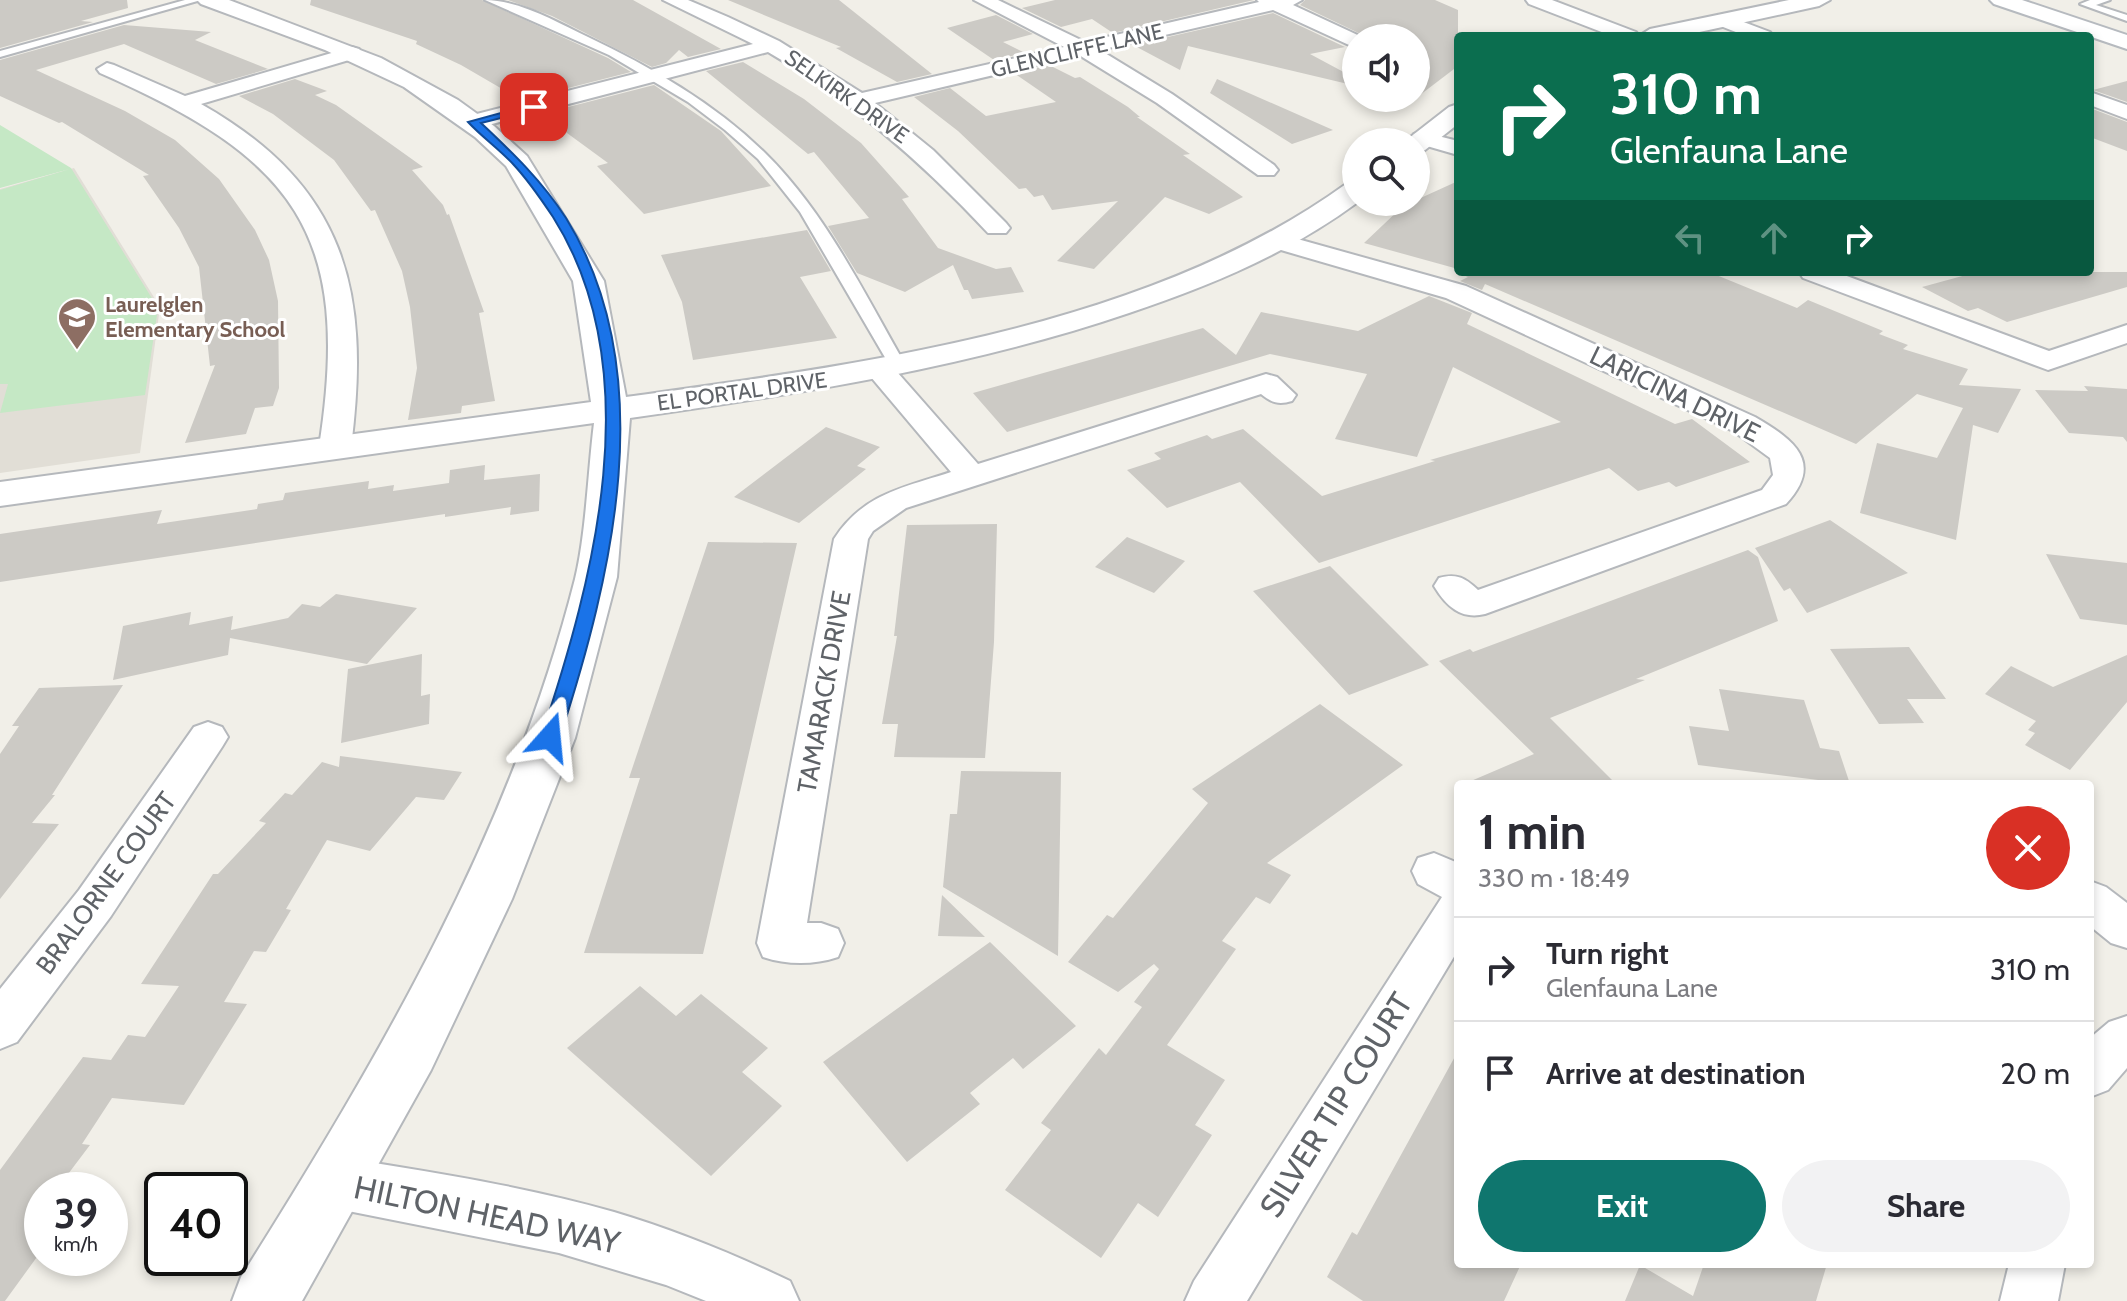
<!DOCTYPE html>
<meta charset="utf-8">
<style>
:root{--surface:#fff;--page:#f2f2f3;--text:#2b2b33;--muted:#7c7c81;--line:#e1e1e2;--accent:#0f766e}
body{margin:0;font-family:Cabin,sans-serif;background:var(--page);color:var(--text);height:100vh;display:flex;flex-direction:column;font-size:30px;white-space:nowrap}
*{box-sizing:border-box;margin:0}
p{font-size:26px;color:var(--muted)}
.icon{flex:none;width:44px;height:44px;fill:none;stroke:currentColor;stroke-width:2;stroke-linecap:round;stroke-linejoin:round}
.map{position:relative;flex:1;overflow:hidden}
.side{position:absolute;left:1454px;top:780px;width:640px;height:488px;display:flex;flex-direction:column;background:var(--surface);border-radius:8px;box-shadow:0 4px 12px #0003}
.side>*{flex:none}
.top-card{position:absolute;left:1454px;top:32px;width:640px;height:244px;border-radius:8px;box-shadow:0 4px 12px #0003;background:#0b6e4f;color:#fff;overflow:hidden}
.tools{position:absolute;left:1342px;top:24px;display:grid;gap:16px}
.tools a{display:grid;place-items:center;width:88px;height:88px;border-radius:50%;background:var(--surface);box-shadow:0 4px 12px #0003;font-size:40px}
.speed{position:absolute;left:24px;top:1172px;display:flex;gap:16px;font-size:40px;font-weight:700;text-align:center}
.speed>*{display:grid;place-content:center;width:104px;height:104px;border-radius:50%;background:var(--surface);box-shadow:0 4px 12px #0003;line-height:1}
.speed small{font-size:20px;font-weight:400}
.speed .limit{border:4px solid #111;border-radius:12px;background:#fff;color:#111}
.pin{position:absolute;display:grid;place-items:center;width:68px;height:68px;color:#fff;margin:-34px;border-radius:16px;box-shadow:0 4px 12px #0006}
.me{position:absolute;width:88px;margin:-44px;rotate:18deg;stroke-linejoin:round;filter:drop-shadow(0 0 6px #0008)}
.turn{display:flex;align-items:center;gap:28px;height:168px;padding:0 24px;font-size:36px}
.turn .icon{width:104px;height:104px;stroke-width:2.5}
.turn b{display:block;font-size:56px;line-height:68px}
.lanes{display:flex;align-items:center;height:76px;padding:0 24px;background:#0003;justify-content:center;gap:40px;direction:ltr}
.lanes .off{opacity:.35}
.round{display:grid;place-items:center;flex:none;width:84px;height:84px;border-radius:42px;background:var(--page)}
.head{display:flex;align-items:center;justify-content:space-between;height:136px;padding:0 24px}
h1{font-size:48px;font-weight:800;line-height:60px}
.primary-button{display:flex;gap:16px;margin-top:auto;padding:16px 24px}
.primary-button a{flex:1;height:92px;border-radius:48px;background:var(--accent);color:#fff;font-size:32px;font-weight:800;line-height:92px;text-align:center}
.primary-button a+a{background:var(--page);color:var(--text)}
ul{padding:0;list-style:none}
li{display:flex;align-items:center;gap:24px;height:104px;padding:0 24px;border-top:2px solid var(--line)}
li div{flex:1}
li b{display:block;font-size:30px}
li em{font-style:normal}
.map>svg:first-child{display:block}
.education{fill:#e1ded6}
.green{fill:#c5e8c5}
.building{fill:#cccac5}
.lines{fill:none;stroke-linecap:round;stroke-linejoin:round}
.service-casing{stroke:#b5b8bc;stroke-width:4}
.minor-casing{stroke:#b5b8bc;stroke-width:4}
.tertiary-casing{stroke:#b5b8bc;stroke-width:4}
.secondary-casing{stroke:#b6babf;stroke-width:4}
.service{fill:#fff;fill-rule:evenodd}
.minor{fill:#fff;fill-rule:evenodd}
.tertiary{fill:#fff;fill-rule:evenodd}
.secondary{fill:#fff;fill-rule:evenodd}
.route{fill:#1a73e8;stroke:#114b97;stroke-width:2}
.labels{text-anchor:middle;stroke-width:6;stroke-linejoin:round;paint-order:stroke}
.far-street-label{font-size:22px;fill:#5f6368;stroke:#fff}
.far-education-label{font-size:22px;font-weight:bold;fill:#785e54;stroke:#fff;text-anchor:start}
.street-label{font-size:26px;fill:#5f6368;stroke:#fff}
.near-street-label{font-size:32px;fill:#5f6368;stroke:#fff}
</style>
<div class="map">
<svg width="2127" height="1301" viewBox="0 0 2127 1301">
<rect width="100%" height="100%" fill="#f1efe8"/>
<!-- education -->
<path class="education" d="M74 168 160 307 140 453 0 473V189Z"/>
<!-- green -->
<path class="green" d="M0 125 71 168 158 308 145 395 0 413 8 384H0V190L70 169 0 188Z"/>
<!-- building -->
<path class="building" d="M0 0H127L128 8 81 21 93 22 0 48Z
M311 0H482L608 58 631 72 521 100 461 65 416 44 417 41 310 5Z
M508 0H633L721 49 688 57 679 50 666 63 652 67 552 16Z
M728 0H839L932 74 897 82 836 48 841 47Z
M1055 0H1254L1113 33 1092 19 1061 27 1022 8Z
M1305 0H1435L1458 10V66L1416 98V38H1399L1388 33 1367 37 1300 5Z
M1273 13 1345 47 1310 54 1351 76 1348 84 1188 46 1180 70 1133 45Z
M996 15 1033 34 1003 42 1025 53 994 60 947 28Z
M124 25 211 32 195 40 268 69 216 84 124 44 36 70 125 111 175 140 219 179 255 230 269 260 278 301 279 388 273 406 255 408 246 434 185 443 215 365 210 366 199 267 179 228 143 176 149 175 62 122 59 123 0 96V60Z
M743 62 804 99 861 143 909 197 902 199 938 248 996 269 1011 267 1024 292 972 299 968 290H964L953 265 905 292 857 273 828 226 869 218 814 152 808 154 706 71Z
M1049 65 1075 78 1080 77 1128 107 1140 117H1137L1190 154 1183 155 1243 197 1209 214 1165 197 1094 269 1057 261 1118 201 1052 210 1043 195 1034 197 1026 188 1019 189 958 131 914 97 950 88 986 116 1056 102 1014 73Z
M295 79 327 91 315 95 336 105 423 167 412 170 443 205 447 215 449 214 484 312 479 313 495 401 462 406 461 413 408 420 417 368 410 307 402 271 375 210 371 211 334 160 273 114 239 96Z
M1217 79 1333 130 1292 144 1210 93Z
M2127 81V102L2093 90Z
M654 85 721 131 771 186 644 214 597 166 608 163 541 114Z
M2090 108 2127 122V151L2090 137Z
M1458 181V269L1364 243 1403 206Z
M807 230 831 271 800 277 837 338 693 360 682 302 661 255Z
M1456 272H1709L1797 308 1808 300 1883 331 1879 334 1908 345 1903 349 1968 369 1959 385 2021 389 1998 433 1973 425 1956 540 1860 513 1877 443 1937 458 1963 408 1917 394 1856 444 1485 284 1482 290 1460 281 1468 277Z
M1977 272H2127V287L2007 322 1978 308 1968 311 1922 287Z
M1429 296 1472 313 1467 324 1675 424 1692 419 1750 462 1676 487 1669 482 1638 491 1609 468 1319 563 1240 482 1167 508 1127 470 1161 459 1154 453 1207 435 1212 439 1243 429 1322 496 1435 461 1430 460 1561 422 1453 367 1417 457 1335 439 1367 374 1270 354 1007 432 973 393 1203 328 1236 355 1261 312 1358 331Z
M2084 386 2127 389V442L2123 437 2069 433 2035 390 2088 391Z
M826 427 880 447 857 466 866 469 799 523 734 497Z
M485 465 484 480 540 474 539 511 510 515 511 507 445 517V514L0 582V534L162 510 157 524 257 509 258 504 283 500 285 493 369 481 368 489 394 485 393 491 449 483 450 470Z
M1830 520 1908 573 1807 613 1790 588 1784 591 1755 548Z
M997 524 994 642 985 758 894 757 898 724H882L897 636H894L907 525Z
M1127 537 1185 561 1154 593 1095 567Z
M708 542 797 543 703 954 584 953 640 778H629Z
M1748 550 1758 557 1778 621 1641 677 1636 679 1645 680 1550 718 1616 784H1464L1534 754 1439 661 1470 649 1473 652Z
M2046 554 2127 563V625L2080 619Z
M1330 566 1429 665 1349 695 1253 591Z
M336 594 417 608 367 664 230 638 228 655 113 680 123 626 191 612 189 625 233 616 231 630 288 618 302 604 320 607Z
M1909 647 1946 699H1907L1924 723 1879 724 1830 649Z
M422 654 421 696 430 694 429 724 341 743 348 669Z
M2127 655V702L2070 770 2025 745 2035 733 2028 730 2036 721 1985 694 2011 666 2053 687Z
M123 685 52 795H55L32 823 59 824 0 899V754L19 726H12L39 688Z
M1719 689 1804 700 1820 748 1839 751 1850 784 1698 765 1689 726 1729 731Z
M1320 704 1403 765 1267 863 1291 875 1270 904 1256 897 1222 941 1236 949 1167 1045 1225 1080 1195 1125 1212 1135 1158 1217 1138 1203 1101 1258 1005 1190 1051 1130 1041 1123 1099 1048 1106 1055 1142 1007 1134 1002 1159 969 1154 964 1118 992 1068 962 1107 915 1113 918 1208 803 1192 789Z
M340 756 462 772 444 800 416 797 370 851 327 840 286 909 291 910 266 952 254 951 224 1002 247 1004 184 1105 112 1098 82 1144 90 1145 56 1190H42V1250L5 1301H0V1170L83 1057 111 1060 128 1035 145 1037 179 986 141 984 213 874H218L266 823 259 821 285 793 292 795 322 762 339 767Z
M961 771 1061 772 1058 956 943 887 950 814H957Z
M942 895 985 937 938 936Z
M990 942 1076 1026 1023 1069 1013 1058 970 1093 980 1104 907 1162 823 1062Z
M640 986 676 1016 701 994 768 1048 742 1072 782 1106 711 1176 567 1048Z
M1458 1051V1264H1521L1504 1301H1363L1327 1277 1352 1232 1357 1235Z
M1704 1264H1827L1816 1301H1625L1640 1265 1693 1296Z"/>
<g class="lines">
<!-- service casing -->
<g class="service-casing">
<path id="service" d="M185 0H201L0 57V51Z
M485 0C519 0 557 22 588 37 651 67 714 103 765 153 826 213 864 293 906 366L903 369 898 371 890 366 800 212 758 159 725 130 688 102 609 55Z
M2090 0H2110L2096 5 2127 15V21L2080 4Z"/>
</g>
<!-- minor casing -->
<g class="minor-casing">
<path id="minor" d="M663 0H688L728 17 779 41 862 93 1064 47 974 0H998L1085 42 1259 2 1257 0H1302L1293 5 1364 38H1356V47L1349 45 1273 10 1100 50 1172 94 1274 165 1278 170 1274 175H1258L1157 103 1079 55 875 103 933 150 1006 223 1010 228 1006 233H988C922 162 852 101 768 52L473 129 462 122 465 117 753 44Z
M1526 0H1552L1636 32 1639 36H1612L1529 4Z
M1725 15 1770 32 1773 36H1746L1718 25 1716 21 1718 17Z
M352 47 359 49 362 53 359 57 201 104C346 186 371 291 351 447L346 454 335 457 324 454 319 447C353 231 293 158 100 73L97 69 107 63 114 65 185 96Z
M2090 92 2127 105V119L2090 105Z
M1422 132 1458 141V155L1413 142 1411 139 1414 134Z
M1276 233 1466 286 1755 417C1795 440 1824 463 1786 504L1485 614C1461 620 1446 606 1434 586L1439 578C1457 573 1465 578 1478 590L1762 490 1773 475 1770 458 1733 431 1446 298 1267 246 1263 241 1267 236Z
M1799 272H1836L2049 351 2127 325V343L2048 370 1803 278Z
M880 361 890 364 978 464 1266 374 1277 377 1296 395 1292 401C1279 405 1272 403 1261 394L906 508 873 531 868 539 807 923H821L838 929 844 943 838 957C814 965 787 965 763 957L757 943 834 539C863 494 902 488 951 472L865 370 870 364Z
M208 722 222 727 228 737 222 747 111 916 17 1042 0 1049V989L79 890 194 727Z
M1434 853 1458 863V950L1247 1301H1185L1194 1281 1442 897 1418 884 1412 871 1418 858Z
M2090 881 2106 887 2127 903V948L2111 943 2090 926Z
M2127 1016V1068L2108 1090 2090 1097V1038L2109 1022Z
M338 1157C430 1172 524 1186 614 1212 675 1230 733 1254 790 1281L799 1301H706L666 1285 559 1253 338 1209 319 1202 311 1183 319 1164Z
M2009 1264H2065L2058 1301H2000Z"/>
</g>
<!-- tertiary casing -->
<g class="tertiary-casing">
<path id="tertiary" d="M197 0H229L381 58 458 100 494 126 527 156 604 281 626 397C864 364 1147 328 1346 184L1356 182 1358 202C1289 253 1210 286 1129 313 967 368 798 394 630 418L617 577 575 738 512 899 431 1070 302 1301H232L241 1277C380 1056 510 835 575 579 586 534 588 471 594 423L0 506V482L591 402 573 281 506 166 475 137 404 87 325 50 201 4Z
M1789 0H1830L1819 6 1681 36H1639L1650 29Z
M1458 104V124L1425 150 1416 152V142H1404L1449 107Z"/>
</g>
<!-- secondary casing -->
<g class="secondary-casing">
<path id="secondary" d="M1990 0H2022L2127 35V49L1994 4Z"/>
</g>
<!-- service -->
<use href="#service" class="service"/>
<!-- minor -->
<use href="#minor" class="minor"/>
<!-- tertiary -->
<use href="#tertiary" class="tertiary"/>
<!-- secondary -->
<use href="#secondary" class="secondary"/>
</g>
<!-- route -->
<path class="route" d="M534 104H537V109L481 123C513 153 542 181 566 218 662 373 612 576 560 737L550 744 541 737C594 579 650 370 553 217 541 199 528 180 513 164 499 149 482 137 468 122Z"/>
<!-- icons -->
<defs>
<g id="school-pin" transform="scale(2)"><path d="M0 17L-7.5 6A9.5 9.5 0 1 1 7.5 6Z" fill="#8d6e63" stroke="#fff"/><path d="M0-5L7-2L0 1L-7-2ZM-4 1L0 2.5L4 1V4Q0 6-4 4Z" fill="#fff"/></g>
</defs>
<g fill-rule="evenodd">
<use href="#school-pin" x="77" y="317"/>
</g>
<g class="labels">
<!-- far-street labels -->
<g class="far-street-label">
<text transform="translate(1077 50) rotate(-13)" y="8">GLENCLIFFE LANE</text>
<text transform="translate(847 96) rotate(35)" y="8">SELKIRK DRIVE</text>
<text transform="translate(742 391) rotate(-8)" y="8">EL PORTAL DRIVE</text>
</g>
<!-- far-education labels -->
<g class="far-education-label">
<text x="105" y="312">Laurelglen<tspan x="105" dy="25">Elementary School</tspan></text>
</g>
<!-- street labels -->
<g class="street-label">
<text transform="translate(1675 394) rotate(26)" y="9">LARICINA DRIVE</text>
<text transform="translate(824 692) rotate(-80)" y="9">TAMARACK DRIVE</text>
<text transform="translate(106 883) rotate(-54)" y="9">BRALORNE COURT</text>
</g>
<!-- near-street labels -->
<g class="near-street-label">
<text transform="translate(1336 1105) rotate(-58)" y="11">SILVER TIP COURT</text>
<text transform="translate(487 1215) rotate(12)" y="11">HILTON HEAD WAY</text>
</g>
</g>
</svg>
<div class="tools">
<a><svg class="icon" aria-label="sound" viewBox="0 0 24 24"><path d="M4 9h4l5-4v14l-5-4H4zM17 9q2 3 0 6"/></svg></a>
<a><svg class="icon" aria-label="search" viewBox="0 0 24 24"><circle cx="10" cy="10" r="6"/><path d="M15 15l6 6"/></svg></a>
</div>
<div class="speed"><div>39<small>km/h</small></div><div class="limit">40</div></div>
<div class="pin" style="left:534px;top:107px;background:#d93025"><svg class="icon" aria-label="arrive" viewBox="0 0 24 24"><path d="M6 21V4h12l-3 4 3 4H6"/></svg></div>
<svg class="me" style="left:550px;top:737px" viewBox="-20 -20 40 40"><path d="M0-17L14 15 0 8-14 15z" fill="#1a73e8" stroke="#fff" stroke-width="4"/></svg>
<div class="top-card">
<div class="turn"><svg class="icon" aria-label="right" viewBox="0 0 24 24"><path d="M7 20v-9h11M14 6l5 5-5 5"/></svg><div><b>310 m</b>Glenfauna Lane</div></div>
<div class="lanes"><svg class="icon off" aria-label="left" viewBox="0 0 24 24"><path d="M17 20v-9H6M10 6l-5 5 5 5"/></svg><svg class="icon off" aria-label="ahead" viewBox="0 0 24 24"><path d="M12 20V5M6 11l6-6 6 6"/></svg><svg class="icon" aria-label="right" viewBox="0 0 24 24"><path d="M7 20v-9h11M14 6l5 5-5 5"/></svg></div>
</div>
<section class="side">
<div class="head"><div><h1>1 min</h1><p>330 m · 18:49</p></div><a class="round" style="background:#d93025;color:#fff"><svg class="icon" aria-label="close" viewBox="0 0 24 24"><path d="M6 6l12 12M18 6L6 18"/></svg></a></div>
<ul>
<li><svg class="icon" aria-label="right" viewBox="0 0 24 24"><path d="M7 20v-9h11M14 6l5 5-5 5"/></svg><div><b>Turn right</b><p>Glenfauna Lane</p></div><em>310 m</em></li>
<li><svg class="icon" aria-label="arrive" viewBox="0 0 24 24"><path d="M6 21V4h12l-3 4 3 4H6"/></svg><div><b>Arrive at destination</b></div><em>20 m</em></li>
</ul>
<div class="primary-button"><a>Exit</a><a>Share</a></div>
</section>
</div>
